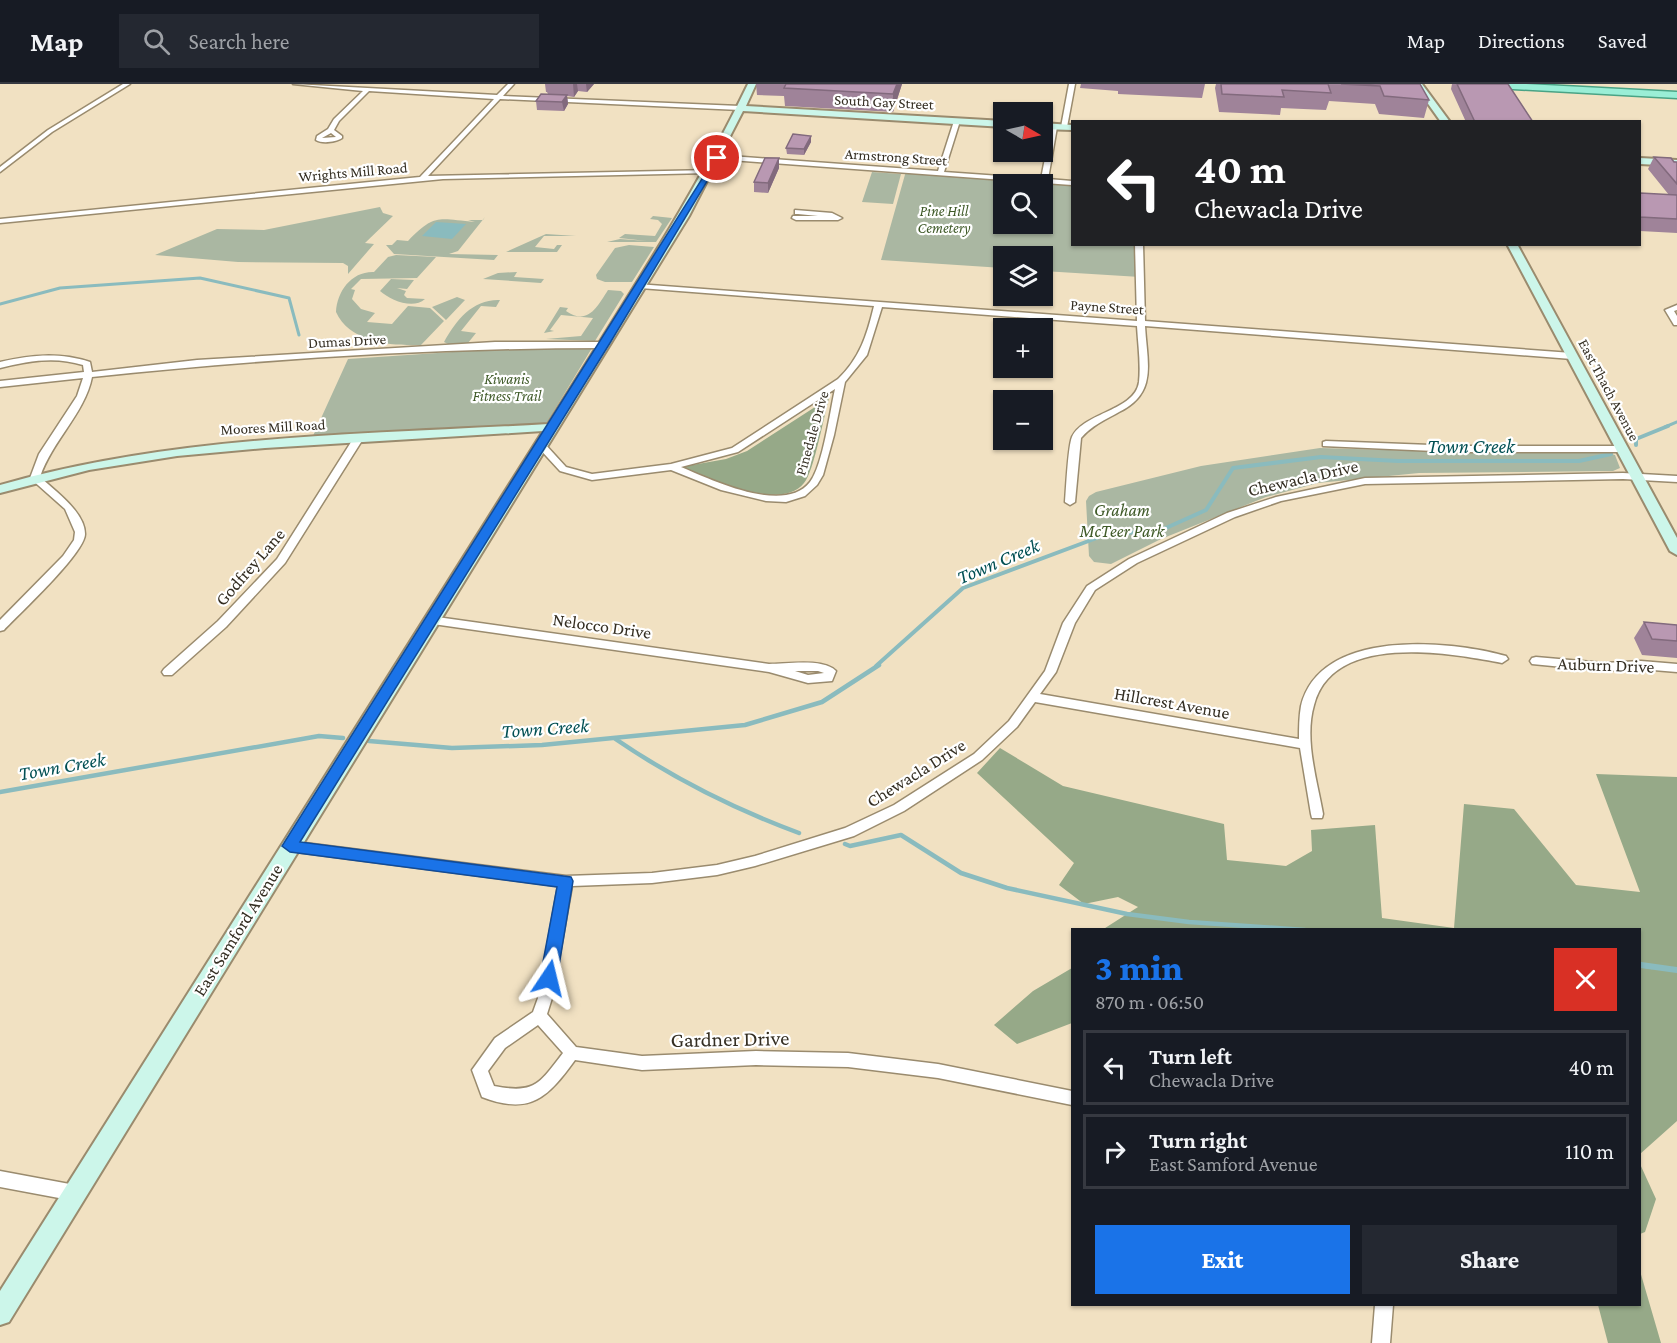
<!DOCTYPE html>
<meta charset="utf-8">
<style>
:root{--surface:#171b24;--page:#242831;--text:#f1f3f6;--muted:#9ea1a6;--line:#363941;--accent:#1a73e8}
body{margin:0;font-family:"Crimson Pro",serif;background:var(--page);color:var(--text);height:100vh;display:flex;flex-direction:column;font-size:22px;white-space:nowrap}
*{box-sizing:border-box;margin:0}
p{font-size:20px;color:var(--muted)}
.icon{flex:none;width:33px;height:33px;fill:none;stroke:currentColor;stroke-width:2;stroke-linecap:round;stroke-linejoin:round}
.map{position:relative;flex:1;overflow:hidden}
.panel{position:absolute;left:1071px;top:844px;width:570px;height:378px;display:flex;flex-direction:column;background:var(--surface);border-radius:0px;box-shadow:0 2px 4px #0004}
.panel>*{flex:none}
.guide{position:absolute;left:1071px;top:36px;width:570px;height:126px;border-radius:0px;box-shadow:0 2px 4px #0004;background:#202124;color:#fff;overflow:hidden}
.needle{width:39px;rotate:99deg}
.buttons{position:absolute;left:993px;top:18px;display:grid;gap:12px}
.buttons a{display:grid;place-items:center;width:60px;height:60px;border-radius:0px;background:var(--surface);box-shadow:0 2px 4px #0004;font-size:30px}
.pin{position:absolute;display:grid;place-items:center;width:51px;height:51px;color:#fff;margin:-26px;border:3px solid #fff;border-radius:50%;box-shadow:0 2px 6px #0007}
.me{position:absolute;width:66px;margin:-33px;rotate:10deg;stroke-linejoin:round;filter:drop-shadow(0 0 4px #0008)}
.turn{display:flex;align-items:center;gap:21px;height:126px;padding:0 24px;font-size:27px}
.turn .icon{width:78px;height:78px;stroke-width:2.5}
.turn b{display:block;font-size:42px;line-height:51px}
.round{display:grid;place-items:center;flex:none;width:63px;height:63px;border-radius:0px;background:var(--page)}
.summary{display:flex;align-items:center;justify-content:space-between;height:102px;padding:0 24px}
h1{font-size:36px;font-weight:800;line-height:45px;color:var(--accent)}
.primary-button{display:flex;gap:12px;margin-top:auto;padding:12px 24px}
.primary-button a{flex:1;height:69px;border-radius:0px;background:var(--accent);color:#fff;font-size:24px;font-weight:800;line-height:69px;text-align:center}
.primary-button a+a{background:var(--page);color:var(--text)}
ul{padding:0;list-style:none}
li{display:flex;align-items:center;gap:18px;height:75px;margin:0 12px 9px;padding:0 12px;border:3px solid var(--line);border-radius:0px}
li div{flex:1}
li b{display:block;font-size:22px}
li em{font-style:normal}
header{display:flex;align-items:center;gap:36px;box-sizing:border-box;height:84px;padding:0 30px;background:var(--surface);border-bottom:2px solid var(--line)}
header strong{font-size:28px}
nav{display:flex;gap:33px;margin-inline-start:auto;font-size:21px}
.search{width:420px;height:54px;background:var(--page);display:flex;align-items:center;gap:15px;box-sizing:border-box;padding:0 21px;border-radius:0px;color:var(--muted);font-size:22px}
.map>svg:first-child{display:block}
.green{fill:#aab7a2;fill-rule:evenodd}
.forest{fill:#96a988}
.water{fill:#8abbbe}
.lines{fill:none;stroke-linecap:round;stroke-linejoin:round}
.stream-far3{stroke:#8abbbe;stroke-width:3}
.stream-far2{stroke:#8abbbe;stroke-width:4}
.stream-far1{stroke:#8abbbe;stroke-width:4.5}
.stream{stroke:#8abbbe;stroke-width:6}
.street-casing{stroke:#9a8b6e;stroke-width:3}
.secondary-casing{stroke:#9a8b6e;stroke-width:4}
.primary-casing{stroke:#4aa385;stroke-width:3}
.street{fill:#fff;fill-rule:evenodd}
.secondary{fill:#ccf6ea;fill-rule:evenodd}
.primary{fill:#9aeed6;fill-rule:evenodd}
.wall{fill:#9f8399}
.shaded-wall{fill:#826a7d}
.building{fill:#b998b2;stroke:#826a7d;stroke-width:1.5}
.route{fill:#1a73e8;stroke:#114b97;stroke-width:1.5}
.labels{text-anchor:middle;stroke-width:4.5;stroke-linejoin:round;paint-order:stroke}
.far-street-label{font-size:15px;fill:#342e22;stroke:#fff}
.far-park-label{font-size:15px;font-style:italic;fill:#3f5a28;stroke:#fff}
.street-label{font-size:18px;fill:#342e22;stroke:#fff}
.park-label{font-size:18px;font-style:italic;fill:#3f5a28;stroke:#fff}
.water-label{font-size:20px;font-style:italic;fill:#014f53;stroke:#fff}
.near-street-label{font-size:21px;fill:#342e22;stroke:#fff}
</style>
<header>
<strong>Map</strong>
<div class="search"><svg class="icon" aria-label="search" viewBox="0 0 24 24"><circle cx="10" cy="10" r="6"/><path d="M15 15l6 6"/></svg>Search here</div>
<nav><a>Map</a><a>Directions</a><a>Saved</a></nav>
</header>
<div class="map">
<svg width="1677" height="1259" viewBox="0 0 1677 1259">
<rect width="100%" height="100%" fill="#f1e1c2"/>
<!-- green -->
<path class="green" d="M906 87 1072 99V160L1139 161 1140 193 1043 187 1042 172H1004L1003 184 881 176ZM1004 100H1042V140H1004Z
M872 88 901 90 893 120 862 118Z
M380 123 383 129 393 132 365 159 374 160 348 190V182L343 179 238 178 155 171 217 145 264 146Z
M653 132 672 134 656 158H607L620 155 647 157 619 154 625 150 655 152 662 140 658 136 650 135Z
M485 133 458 167 449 170 498 171 494 176 394 170 386 161H392L397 156 408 157C435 129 438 135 475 138L468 136H483Z
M546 150 576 152H544L535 163 554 165 557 161H562L557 168H506Z
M629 161 654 163 632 198H605L597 195 596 191 615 164Z
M396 171 436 173 417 194 361 195 351 205 355 206 352 215 361 225 375 229 367 238 392 240 408 222 430 224 444 237 421 261C392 262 350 259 336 228 337 207 352 187 374 188L388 173Z
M517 188 514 193 544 195 541 199 483 195 498 189Z
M391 195 414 196 407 205 397 204 406 207 404 211 407 214 425 215C413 226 390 216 380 207Z
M608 206 621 207 624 210 595 257 546 255 581 252 593 234 561 231 550 246 554 247 544 249 560 223 568 224 566 227C588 242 597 223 608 206Z
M457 213 465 216 446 236 432 223Z
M500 216 496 223 481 222 461 247 476 249 468 259 448 260 444 258C457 235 473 215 500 216Z
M592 264 546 340 312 354 348 275 497 265Z
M1320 364 1458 368 1600 366 1615 371 1620 384 1613 387 1419 389 1318 399 1266 413 1161 455 1111 480 1094 478 1089 472 1086 417 1089 412 1096 408 1201 382Z"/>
<!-- forest -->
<path class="forest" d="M829 314C824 331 814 388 804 399 780 429 709 393 681 383L726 375 747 367Z
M1000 664 1063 702 1224 740 1227 776 1286 782 1312 767 1311 746 1375 741 1382 834 1454 844 1464 720 1514 725 1576 801 1640 808 1596 690 1677 693V1037L1640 1070V846H1102L1138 823 1118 813 1084 820 1059 801 1074 779 977 689Z
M1072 884V939L1017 960 994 941 1033 907Z
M1640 1080 1656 1115 1645 1148 1640 1150Z
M1640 1187 1661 1259H1608L1598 1221H1640Z"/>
<!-- water -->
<path class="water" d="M436 138 466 140 452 155 422 152Z"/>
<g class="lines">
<!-- stream-far3 -->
<path class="stream-far3" d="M0 220 60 204 200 194 289 214 299 251
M1665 343 1677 338"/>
<!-- stream-far2 -->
<path class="stream-far2" d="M1636 361V355L1668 342
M876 582 963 504 1110 449 1157 448 1206 426 1233 384 1321 373 1398 377H1579L1611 370"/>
<!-- stream-far1 -->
<path class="stream-far1" d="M614 654C671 693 734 725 799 749
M369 657 452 664 542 661 745 641 822 618 879 581
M0 708 319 652 343 654
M845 760 850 762 901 751 961 789 1007 804 1127 830 1189 838 1305 846
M1640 881 1652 883"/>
<!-- stream -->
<path class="stream" d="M1641 881 1677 886"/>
<!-- street casing -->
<g class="street-casing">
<path id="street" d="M123 0H130L52 48 0 88V83L48 46Z
M293 0 497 11 508 0H514L503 12 740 22 743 24 740 26 500 15 428 92 712 86 713 87 710 89 443 95 0 139V135L420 93 494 15 369 7 339 37 334 46 342 52V54C336 58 322 60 316 56L317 52 328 45 334 35 363 7ZM331 49 336 53 322 54Z
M1069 0H1075L1067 43 1064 45 1061 43Z
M957 35 960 37 944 88 1041 95 1051 43 1054 41 1057 43 1048 95 1072 97V101L717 75 714 73 717 71 938 87 954 37Z
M795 126 832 129 842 134 838 136H796L792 134 793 132H818L798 130H795Z
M1135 160H1143L1145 237 1572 269 1576 272 1572 275 1145 242C1147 279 1158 309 1119 328 1105 336 1091 342 1081 354L1075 418 1070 421 1065 418C1066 406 1068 362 1072 353 1084 328 1135 327 1139 298 1141 280 1138 260 1137 242L882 223 867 271 845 298 834 351 823 391 817 401 805 412 786 418 766 417 721 406 671 386 592 396 560 387 536 361 538 359H544L566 383 592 390 671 380 732 364 838 295C860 274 867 251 874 222L640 204H637V200L1137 237ZM835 305C830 327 823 381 810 398 784 431 712 396 681 383L738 368Z
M1677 221V226L1674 227 1677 232V241H1674L1665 226Z
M495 258H604L608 261 604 264C433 264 262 275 92 293 85 329 52 357 40 393 55 407 85 428 85 450 85 469 19 530 4 546L0 547V536L63 472 74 456 75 448 65 425 30 394 39 370 77 312 83 294 0 303V297L84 288 83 281C55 272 28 277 0 284V278C31 271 59 268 90 278L92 288 197 276Z
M358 352 363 355 285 479 226 543 172 591H164L162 588 164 585 218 537 277 475 353 355Z
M1326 357 1457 362H1621L1626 365 1621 368H1457L1323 362V358Z
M1623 389 1677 392V398L1623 395 1365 400 1281 417 1235 433 1137 479 1095 506 1075 539 1056 588 1040 610 1299 655C1299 644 1299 633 1301 622 1320 544 1448 556 1506 572L1508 575 1502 579C1449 569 1333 548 1314 621 1304 655 1317 696 1323 730L1322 734H1312L1311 730 1300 664 1035 618 1017 643 982 676 904 727 854 752 755 782 717 791 652 799 572 802 552 914 547 930 576 963 642 972 756 967 848 969 938 980 1072 1007V1021L938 994 848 983 756 981 642 986 575 976C548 1013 531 1032 482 1013L472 986 495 954 533 928 538 914 558 802 289 767 284 766 282 762 284 758 289 757 566 792 652 789 717 781 755 772 845 744 894 721 974 670 1009 637 1045 587 1063 539 1087 502 1129 475 1227 429 1276 413 1365 394ZM538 941 563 969C539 1000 535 1010 494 1002L488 987 505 964Z
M430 532 769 580C787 580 823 574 836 587L832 597 808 599 769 588 426 539 424 536ZM795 587H818L824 589 808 591Z
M1536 573 1604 579 1641 577 1677 580V588L1641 585 1604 587 1532 580 1530 577 1532 574Z
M0 1087 75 1101 81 1103 83 1109 81 1115 75 1117 0 1103Z
M1375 1221H1393L1390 1259H1372Z"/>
</g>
<!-- secondary casing -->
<g class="secondary-casing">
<path id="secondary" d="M748 0H756L746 22 1004 37V43L743 27 689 132 9 1238 0 1241V1207L543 347 265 364 177 372 89 386 0 409V401C178 350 364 351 548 340 618 228 691 118 748 0Z
M1414 0H1422L1450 38H1441Z
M1042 39 1072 41V46L1042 45Z
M1640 74 1677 76V82L1640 80Z
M1507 160H1517L1677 454V471L1670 467Z"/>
</g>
<!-- primary casing -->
<g class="primary-casing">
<path id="primary" d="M1474 0H1526L1677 8V14L1478 3Z"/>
</g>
<!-- street -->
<use href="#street" class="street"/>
<!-- secondary -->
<use href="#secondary" class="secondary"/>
<!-- primary -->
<use href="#primary" class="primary"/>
</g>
<!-- wall -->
<path class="wall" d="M545 0H594L587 8 578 7 574 13 567 12 568 20 564 27 537 26 536 17 548 10 547 8H546Z
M756 0H902L893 28 785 22 784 12 757 11Z
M1081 0H1205L1202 14 1118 10V7L1080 4Z
M1216 0H1420L1429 16 1424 34 1379 30 1375 20 1329 17 1326 26 1281 24 1280 31 1219 28 1215 4Z
M1452 0H1508L1533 38H1466L1451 5Z
M811 52V58L804 71 787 70 786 64Z
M1654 73 1677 78V149L1640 147V109L1669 111 1648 85Z
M779 74V84L768 109 754 108V98Z
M1644 538 1677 541V574L1642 571 1634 554Z"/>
<!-- shaded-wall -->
<path class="shaded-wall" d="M573 0H577L578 7 574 13Z
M586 0H594L587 8Z
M897 0H902L893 28V10Z
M567 11 568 20 564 27 562 18Z
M811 52V58L804 71V65Z
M779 74V84L768 109V99Z"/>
<!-- building -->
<path class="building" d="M786 0H897L893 10 784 4Z
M1221 0H1328L1331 9 1282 6 1284 13 1222 10Z
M1341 0H1420L1429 16 1384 12 1380 2Z
M1457 0H1508L1533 38H1475Z
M541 10 567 11 562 18 536 17Z
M793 50 811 52 804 65 786 64Z
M1654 73 1671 74 1674 78H1677V100Z
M765 74H779L768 99 754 98Z
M1640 109 1677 111V135L1640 133Z
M1644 538 1677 541V557L1652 555Z"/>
<!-- route -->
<path class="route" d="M717 71 721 74 610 259 300 758 571 793 573 797 557 894 555 899H543L540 894 557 803 290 768 282 762Z"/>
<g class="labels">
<!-- far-street labels -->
<g class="far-street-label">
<text transform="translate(884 18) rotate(3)" y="5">South Gay Street</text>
<text transform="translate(896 73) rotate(4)" y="5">Armstrong Street</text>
<text transform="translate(353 88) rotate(-5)" y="5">Wrights Mill Road</text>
<text transform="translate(1107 223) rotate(4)" y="5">Payne Street</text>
<text transform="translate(347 257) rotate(-3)" y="5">Dumas Drive</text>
<text transform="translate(1609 306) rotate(62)" y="5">East Thach Avenue</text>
<text transform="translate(273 343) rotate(-3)" y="5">Moores Mill Road</text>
<text transform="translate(812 349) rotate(-74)" y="5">Pinedale Drive</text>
</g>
<!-- far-park labels -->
<g class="far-park-label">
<text x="944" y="132">Pine Hill<tspan x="944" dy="17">Cemetery</tspan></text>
<text x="507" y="300">Kiwanis<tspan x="507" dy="17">Fitness Trail</tspan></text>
</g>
<!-- street labels -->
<g class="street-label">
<text transform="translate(1303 394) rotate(-13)" y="6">Chewacla Drive</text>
<text transform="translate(250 483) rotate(-49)" y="6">Godfrey Lane</text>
<text transform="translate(602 542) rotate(8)" y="6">Nelocco Drive</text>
<text transform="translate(1606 581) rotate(2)" y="6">Auburn Drive</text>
<text transform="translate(1172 619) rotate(10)" y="6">Hillcrest Avenue</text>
<text transform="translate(916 689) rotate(-32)" y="6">Chewacla Drive</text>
<text transform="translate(238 846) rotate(-58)" y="6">East Samford Avenue</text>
</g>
<!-- park labels -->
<g class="park-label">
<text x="1122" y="432">Graham<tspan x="1122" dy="21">McTeer Park</tspan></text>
</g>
<!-- water labels -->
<g class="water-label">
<text x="1471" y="369">Town Creek</text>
<text transform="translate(998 477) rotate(-23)" y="7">Town Creek</text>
<text transform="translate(545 644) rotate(-4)" y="7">Town Creek</text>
<text transform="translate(62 682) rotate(-10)" y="7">Town Creek</text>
</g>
<!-- near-street labels -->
<g class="near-street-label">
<text transform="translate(730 955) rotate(-1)" y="7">Gardner Drive</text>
</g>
</g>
</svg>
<div class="buttons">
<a><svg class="needle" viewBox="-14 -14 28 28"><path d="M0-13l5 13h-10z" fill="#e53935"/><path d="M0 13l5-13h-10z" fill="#9ea1a6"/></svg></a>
<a><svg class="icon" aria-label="search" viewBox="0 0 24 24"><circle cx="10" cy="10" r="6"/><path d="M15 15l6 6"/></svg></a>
<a><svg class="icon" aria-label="layers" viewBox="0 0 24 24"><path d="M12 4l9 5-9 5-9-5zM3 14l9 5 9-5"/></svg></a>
<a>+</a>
<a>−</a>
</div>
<div class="pin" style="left:717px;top:74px;background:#d93025"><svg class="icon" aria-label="arrive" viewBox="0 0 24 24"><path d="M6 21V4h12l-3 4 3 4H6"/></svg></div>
<svg class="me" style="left:549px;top:894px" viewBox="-20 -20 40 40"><path d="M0-17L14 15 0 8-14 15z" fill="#1a73e8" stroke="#fff" stroke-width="4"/></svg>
<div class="guide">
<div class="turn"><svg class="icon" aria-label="left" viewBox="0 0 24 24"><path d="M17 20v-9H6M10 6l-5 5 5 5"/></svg><div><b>40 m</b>Chewacla Drive</div></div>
</div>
<section class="panel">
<div class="summary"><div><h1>3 min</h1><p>870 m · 06:50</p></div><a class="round" style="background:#d93025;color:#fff"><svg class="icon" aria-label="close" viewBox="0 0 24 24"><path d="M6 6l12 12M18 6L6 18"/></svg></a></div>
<ul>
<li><svg class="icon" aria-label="left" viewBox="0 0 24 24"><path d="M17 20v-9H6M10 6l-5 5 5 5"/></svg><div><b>Turn left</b><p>Chewacla Drive</p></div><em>40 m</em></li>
<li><svg class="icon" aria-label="right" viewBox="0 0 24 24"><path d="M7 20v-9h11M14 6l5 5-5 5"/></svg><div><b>Turn right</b><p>East Samford Avenue</p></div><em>110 m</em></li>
</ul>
<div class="primary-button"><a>Exit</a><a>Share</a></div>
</section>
</div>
